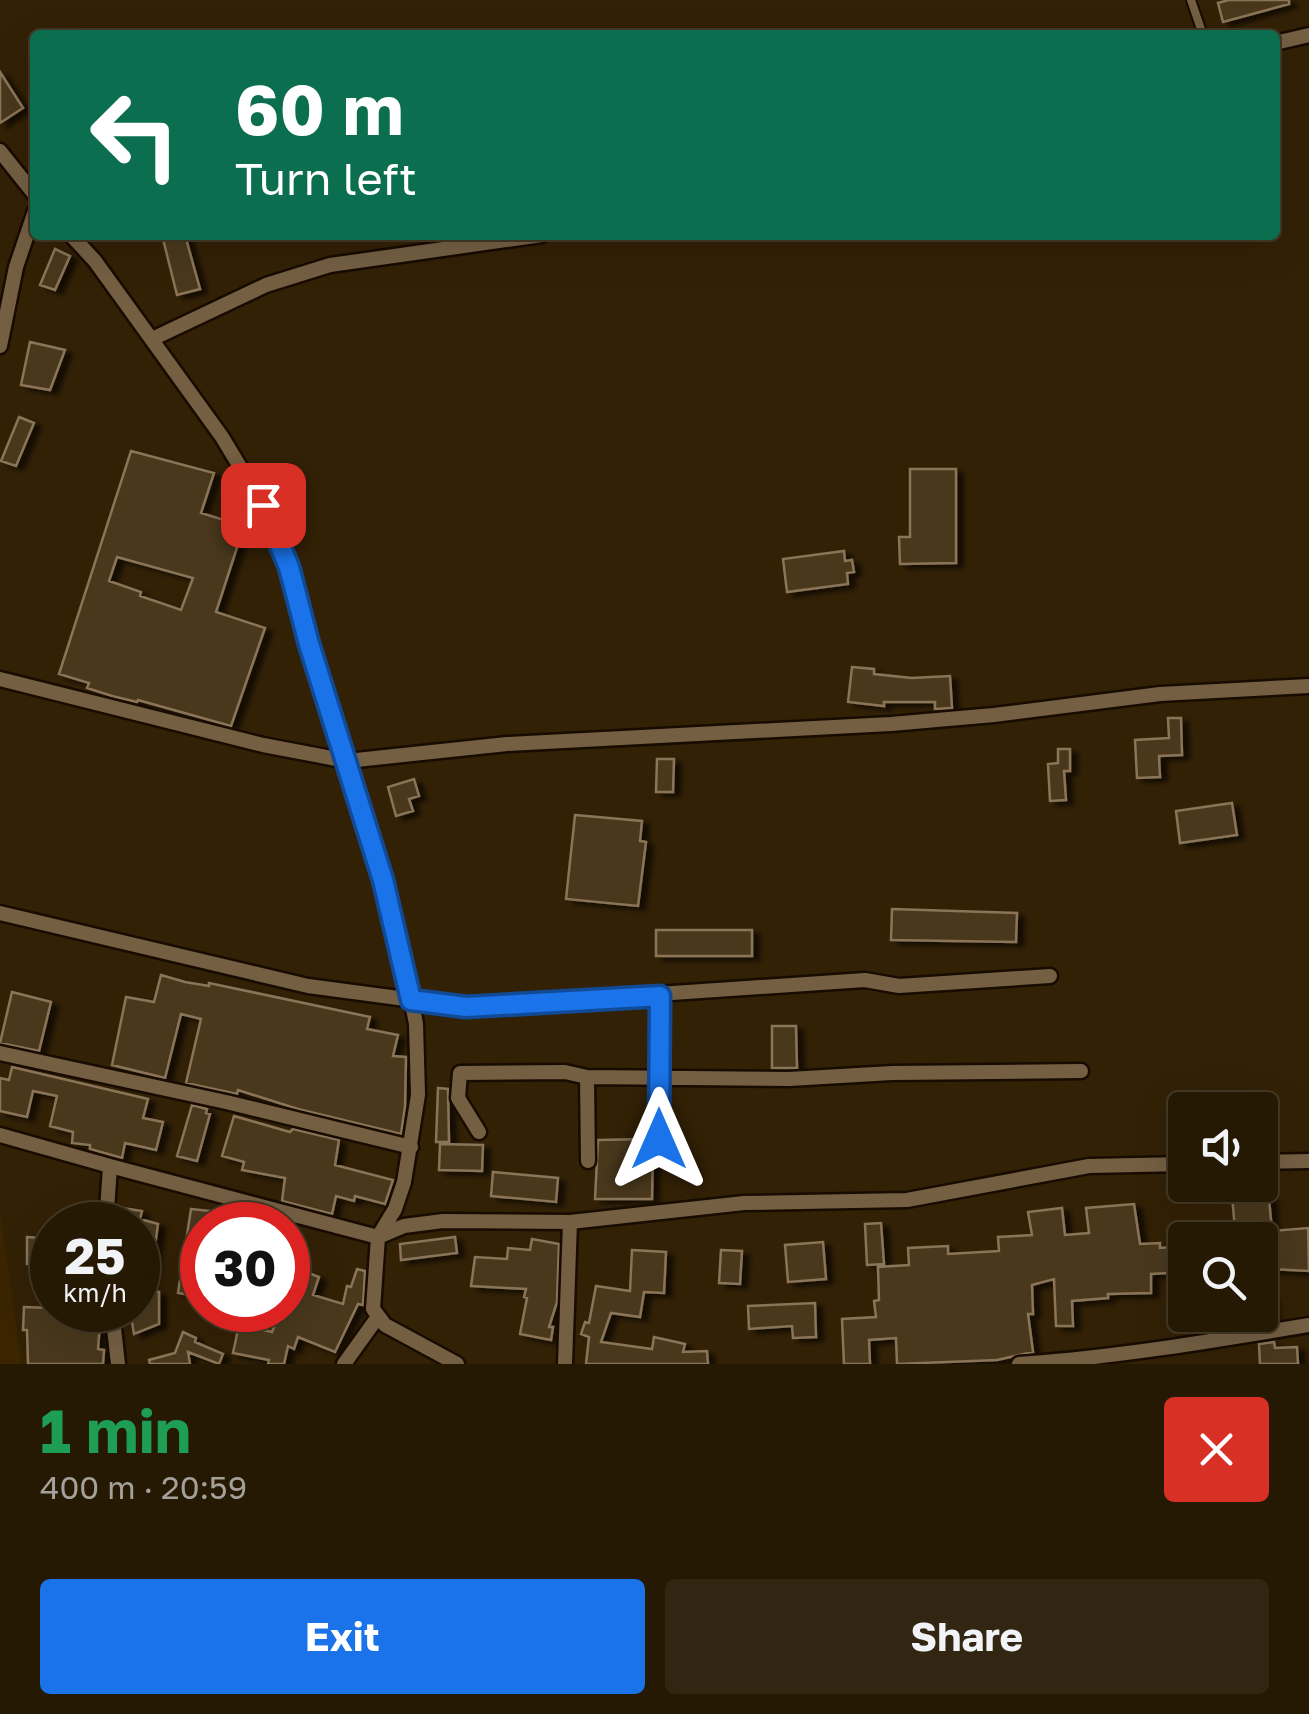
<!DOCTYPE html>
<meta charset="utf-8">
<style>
:root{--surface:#261904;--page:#322613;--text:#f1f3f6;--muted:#a4a09a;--line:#423826;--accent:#1a73e8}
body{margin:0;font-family:"Golos Text",sans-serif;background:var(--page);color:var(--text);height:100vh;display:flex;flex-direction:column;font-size:38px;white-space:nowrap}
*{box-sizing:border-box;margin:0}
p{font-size:32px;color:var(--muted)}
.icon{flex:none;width:55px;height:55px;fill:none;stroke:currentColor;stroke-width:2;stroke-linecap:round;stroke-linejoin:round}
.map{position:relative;height:1364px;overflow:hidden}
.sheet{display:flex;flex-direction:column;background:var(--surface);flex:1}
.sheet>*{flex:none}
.banner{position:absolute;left:30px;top:30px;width:1250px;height:210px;border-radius:10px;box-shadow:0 10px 40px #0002,0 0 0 2px var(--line);background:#0b6e4f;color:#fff;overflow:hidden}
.fabs{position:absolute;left:1168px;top:1092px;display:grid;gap:20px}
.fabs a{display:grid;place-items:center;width:110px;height:110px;border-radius:10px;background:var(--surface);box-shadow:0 10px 40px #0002,0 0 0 2px var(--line);font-size:50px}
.speed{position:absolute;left:30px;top:1202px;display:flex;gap:20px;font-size:50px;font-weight:700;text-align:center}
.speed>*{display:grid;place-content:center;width:130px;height:130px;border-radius:50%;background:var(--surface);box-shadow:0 10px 40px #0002,0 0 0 2px var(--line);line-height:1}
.speed small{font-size:25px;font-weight:400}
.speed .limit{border:15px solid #d22;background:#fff;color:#111}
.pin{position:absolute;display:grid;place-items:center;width:85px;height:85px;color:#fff;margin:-42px;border-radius:20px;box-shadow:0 5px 15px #0006}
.me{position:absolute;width:110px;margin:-55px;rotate:0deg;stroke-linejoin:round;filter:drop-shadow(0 0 8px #0008)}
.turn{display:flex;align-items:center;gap:35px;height:210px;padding:0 40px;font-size:45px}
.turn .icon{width:130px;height:130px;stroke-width:2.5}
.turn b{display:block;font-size:70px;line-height:85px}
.round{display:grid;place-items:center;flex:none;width:105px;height:105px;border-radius:10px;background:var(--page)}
.overview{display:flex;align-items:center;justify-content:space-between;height:170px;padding:0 40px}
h1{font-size:60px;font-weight:700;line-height:75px;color:#1e9e55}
.cta{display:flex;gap:20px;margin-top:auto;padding:20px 40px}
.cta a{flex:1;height:115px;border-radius:10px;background:var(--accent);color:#fff;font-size:40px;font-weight:700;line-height:115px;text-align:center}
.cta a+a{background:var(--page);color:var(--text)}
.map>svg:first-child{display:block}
.built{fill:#3b2501}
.building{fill:#4a371c;stroke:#8a7458;stroke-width:2.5;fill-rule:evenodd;filter:url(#shadow)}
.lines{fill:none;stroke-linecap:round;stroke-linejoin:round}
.service-casing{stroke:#180b00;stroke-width:12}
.minor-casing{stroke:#180b00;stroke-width:19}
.service{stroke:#745f43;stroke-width:8}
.minor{stroke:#745f43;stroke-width:14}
.route-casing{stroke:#114b97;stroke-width:25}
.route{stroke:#1a73e8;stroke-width:18}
</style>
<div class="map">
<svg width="1309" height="1364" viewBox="0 0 1309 1364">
<defs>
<filter id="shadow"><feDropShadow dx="7" dy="4" stdDeviation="2.5" flood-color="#0009"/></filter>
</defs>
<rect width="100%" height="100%" fill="#332106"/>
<!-- built -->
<path class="built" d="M0 1213 22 1364H0Z"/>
<!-- building -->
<path class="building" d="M1229 0H1289V4L1223 22 1218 3Z
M0 72 23 108 0 123Z
M162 235H185L200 289 177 295Z
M55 249 70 256 55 290 40 285Z
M30 342 65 350 50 390 21 385Z
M19 417 34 423 16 466 1 461Z
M131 451 214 473 201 513 244 526 216 612 265 628 231 726 138 700 137 702 112 696 87 688 89 683 59 674ZM117 557 193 578 181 610 140 596 141 592 109 581Z
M910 469H956V563L900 564 899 537H910Z
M844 551 845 561 852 560 854 572 847 573 848 584 787 592 783 559Z
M852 667 874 669V674L912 678 950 676 952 708 935 709V702H884V706L848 702Z
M1168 718H1181L1182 755 1159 756 1160 777 1137 778 1135 740 1169 738Z
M1058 749H1070V771H1064L1066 800 1050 801 1048 764 1058 763Z
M657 759H674L673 792H656Z
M414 779 419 796 409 799 413 811 396 816 388 787Z
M1232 803 1237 835 1180 843 1176 811Z
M575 815 642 821 640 841 646 842 638 906 566 899Z
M892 909 1017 913 1016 942 891 940Z
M656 930H752V956H656Z
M161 975 185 982 209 986V983L370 1017 367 1029 398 1035 393 1056 406 1057 405 1106 401 1134 298 1109 238 1090 237 1094 186 1083 201 1019 181 1014 165 1078 112 1065 126 997 154 1002Z
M12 992 51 1002 39 1051 0 1043Z
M772 1026H796L797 1068H772Z
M12 1067 148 1099 143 1118 163 1122 156 1150 125 1143 122 1158 90 1149V1145L72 1143 73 1132 50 1126 57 1096 33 1091 27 1117 0 1111V1078L9 1080Z
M438 1088 448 1089 449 1142H436Z
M192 1105 207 1109 206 1113 210 1114 197 1161 177 1156Z
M234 1116 290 1132 293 1129 339 1140 335 1165 393 1180 385 1204 355 1196 354 1201 336 1196 332 1214 282 1201 285 1178 242 1170 244 1162 222 1156Z
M648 1139 653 1147 652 1199H595L598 1140Z
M440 1144 483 1145 482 1171 439 1170Z
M493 1172 558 1178 556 1202 491 1196Z
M1268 1188 1272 1231 1308 1228 1309 1271 1271 1269 1272 1261H1260V1240H1236L1232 1196Z
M1134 1204 1140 1244 1160 1243V1248L1185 1246V1272L1151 1274V1293L1108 1294V1298L1072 1301 1073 1326H1056L1054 1279 1032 1285 1033 1314H1028L1033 1352 997 1360 897 1364 896 1338 869 1340 870 1364H844L842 1319 876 1317 874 1301 879 1300 878 1267 909 1265 908 1248 948 1246V1254L999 1251 998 1237 1032 1235 1028 1212 1062 1208 1065 1235 1089 1233 1086 1208Z
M122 1208 142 1211 140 1219 158 1224 149 1291 159 1292V1324L134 1334 130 1310H138V1225H120Z
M191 1209 230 1213 228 1225H202V1264L197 1296 178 1293Z
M881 1223 884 1264 867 1265 865 1224Z
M27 1237 52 1239V1263L27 1264Z
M455 1237 457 1253 401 1260 400 1244Z
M532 1239 559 1244 557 1302 549 1327H553L551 1340 520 1334 527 1298 524 1297 526 1289 471 1286 475 1257 507 1259 508 1248 530 1250Z
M823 1242 826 1279 788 1282 785 1245Z
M632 1250 666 1252 664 1293 644 1292 640 1317 611 1313 601 1342 652 1349 654 1337 685 1344 683 1352 707 1351 708 1364H586L589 1337 581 1334 585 1322 589 1323 596 1286 630 1291Z
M721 1250 742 1251 740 1284 719 1283Z
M288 1265 319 1277 313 1295 343 1304 347 1286 351 1287 357 1269 365 1271 363 1305 358 1304 335 1352 298 1337 294 1349 288 1346 284 1364H268L269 1360 233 1353 239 1325 272 1332 280 1311 288 1314Z
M1271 1296 1273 1320 1216 1329 1218 1319H1260V1297Z
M815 1303 816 1337 793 1338 792 1326 749 1329 748 1306Z
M24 1307 101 1310 98 1349 104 1350 103 1364H28L27 1330H23Z
M183 1332 196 1338 195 1342 223 1354 219 1364 188 1352 190 1364H150L149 1360 175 1353Z
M1274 1342 1275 1348 1297 1347 1298 1364H1260L1259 1344Z"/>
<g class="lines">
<!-- service casing -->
<g class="service-casing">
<path id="service" d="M1191 0 1203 35"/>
</g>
<!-- minor casing -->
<g class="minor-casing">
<path id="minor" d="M1275 43 1309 35
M0 151 35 195
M71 235 95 261 222 437 263 505 289 567 309 644 383 880 403 956 416 1024 418 1095 404 1182 395 1209 378 1237 373 1309 385 1325 457 1364
M152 339 266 285 330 265 542 235
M0 346 16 267 35 211
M0 679 263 745 347 761 507 744 891 724 994 715 1160 694 1309 686
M0 913 308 986 466 1007 865 980 899 986 1050 976
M0 1053 226 1102 411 1147
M587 1077 588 1161
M479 1132 458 1098 460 1073 565 1072 587 1077 789 1079 892 1073 1081 1071
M0 1135 110 1166 106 1225
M659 1139 660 996
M1260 1162 1309 1161
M110 1166 378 1237 404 1226 443 1221 570 1222 744 1203 907 1200 1089 1166 1185 1164
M112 1310 118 1364
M344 1364 377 1318
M565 1364 570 1222
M1019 1364C1117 1357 1213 1341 1309 1325"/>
</g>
<!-- service -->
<use href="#service" class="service"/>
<!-- minor -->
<use href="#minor" class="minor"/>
</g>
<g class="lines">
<!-- route casing -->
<g class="route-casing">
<path id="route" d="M263 505 289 567 309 644 383 880 411 1000 466 1007 660 996 659 1139"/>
</g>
<!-- route -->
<use href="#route" class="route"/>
</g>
</svg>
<div class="fabs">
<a><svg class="icon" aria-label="sound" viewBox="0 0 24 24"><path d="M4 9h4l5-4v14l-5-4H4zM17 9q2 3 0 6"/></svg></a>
<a><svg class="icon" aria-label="search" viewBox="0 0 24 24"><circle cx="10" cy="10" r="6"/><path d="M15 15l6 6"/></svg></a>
</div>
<div class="speed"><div>25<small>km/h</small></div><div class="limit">30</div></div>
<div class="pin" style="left:263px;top:505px;background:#d93025"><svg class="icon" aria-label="arrive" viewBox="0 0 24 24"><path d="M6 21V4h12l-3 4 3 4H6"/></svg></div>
<svg class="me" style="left:659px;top:1139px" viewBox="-20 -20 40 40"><path d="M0-17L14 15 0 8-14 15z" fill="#1a73e8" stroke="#fff" stroke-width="4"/></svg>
<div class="banner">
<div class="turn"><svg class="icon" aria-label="left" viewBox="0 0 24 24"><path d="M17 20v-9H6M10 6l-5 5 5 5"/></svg><div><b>60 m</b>Turn left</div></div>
</div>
</div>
<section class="sheet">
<div class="overview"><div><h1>1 min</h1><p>400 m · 20:59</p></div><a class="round" style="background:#d93025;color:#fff"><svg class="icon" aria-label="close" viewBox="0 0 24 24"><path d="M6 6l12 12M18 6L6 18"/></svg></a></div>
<div class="cta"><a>Exit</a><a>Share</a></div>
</section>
